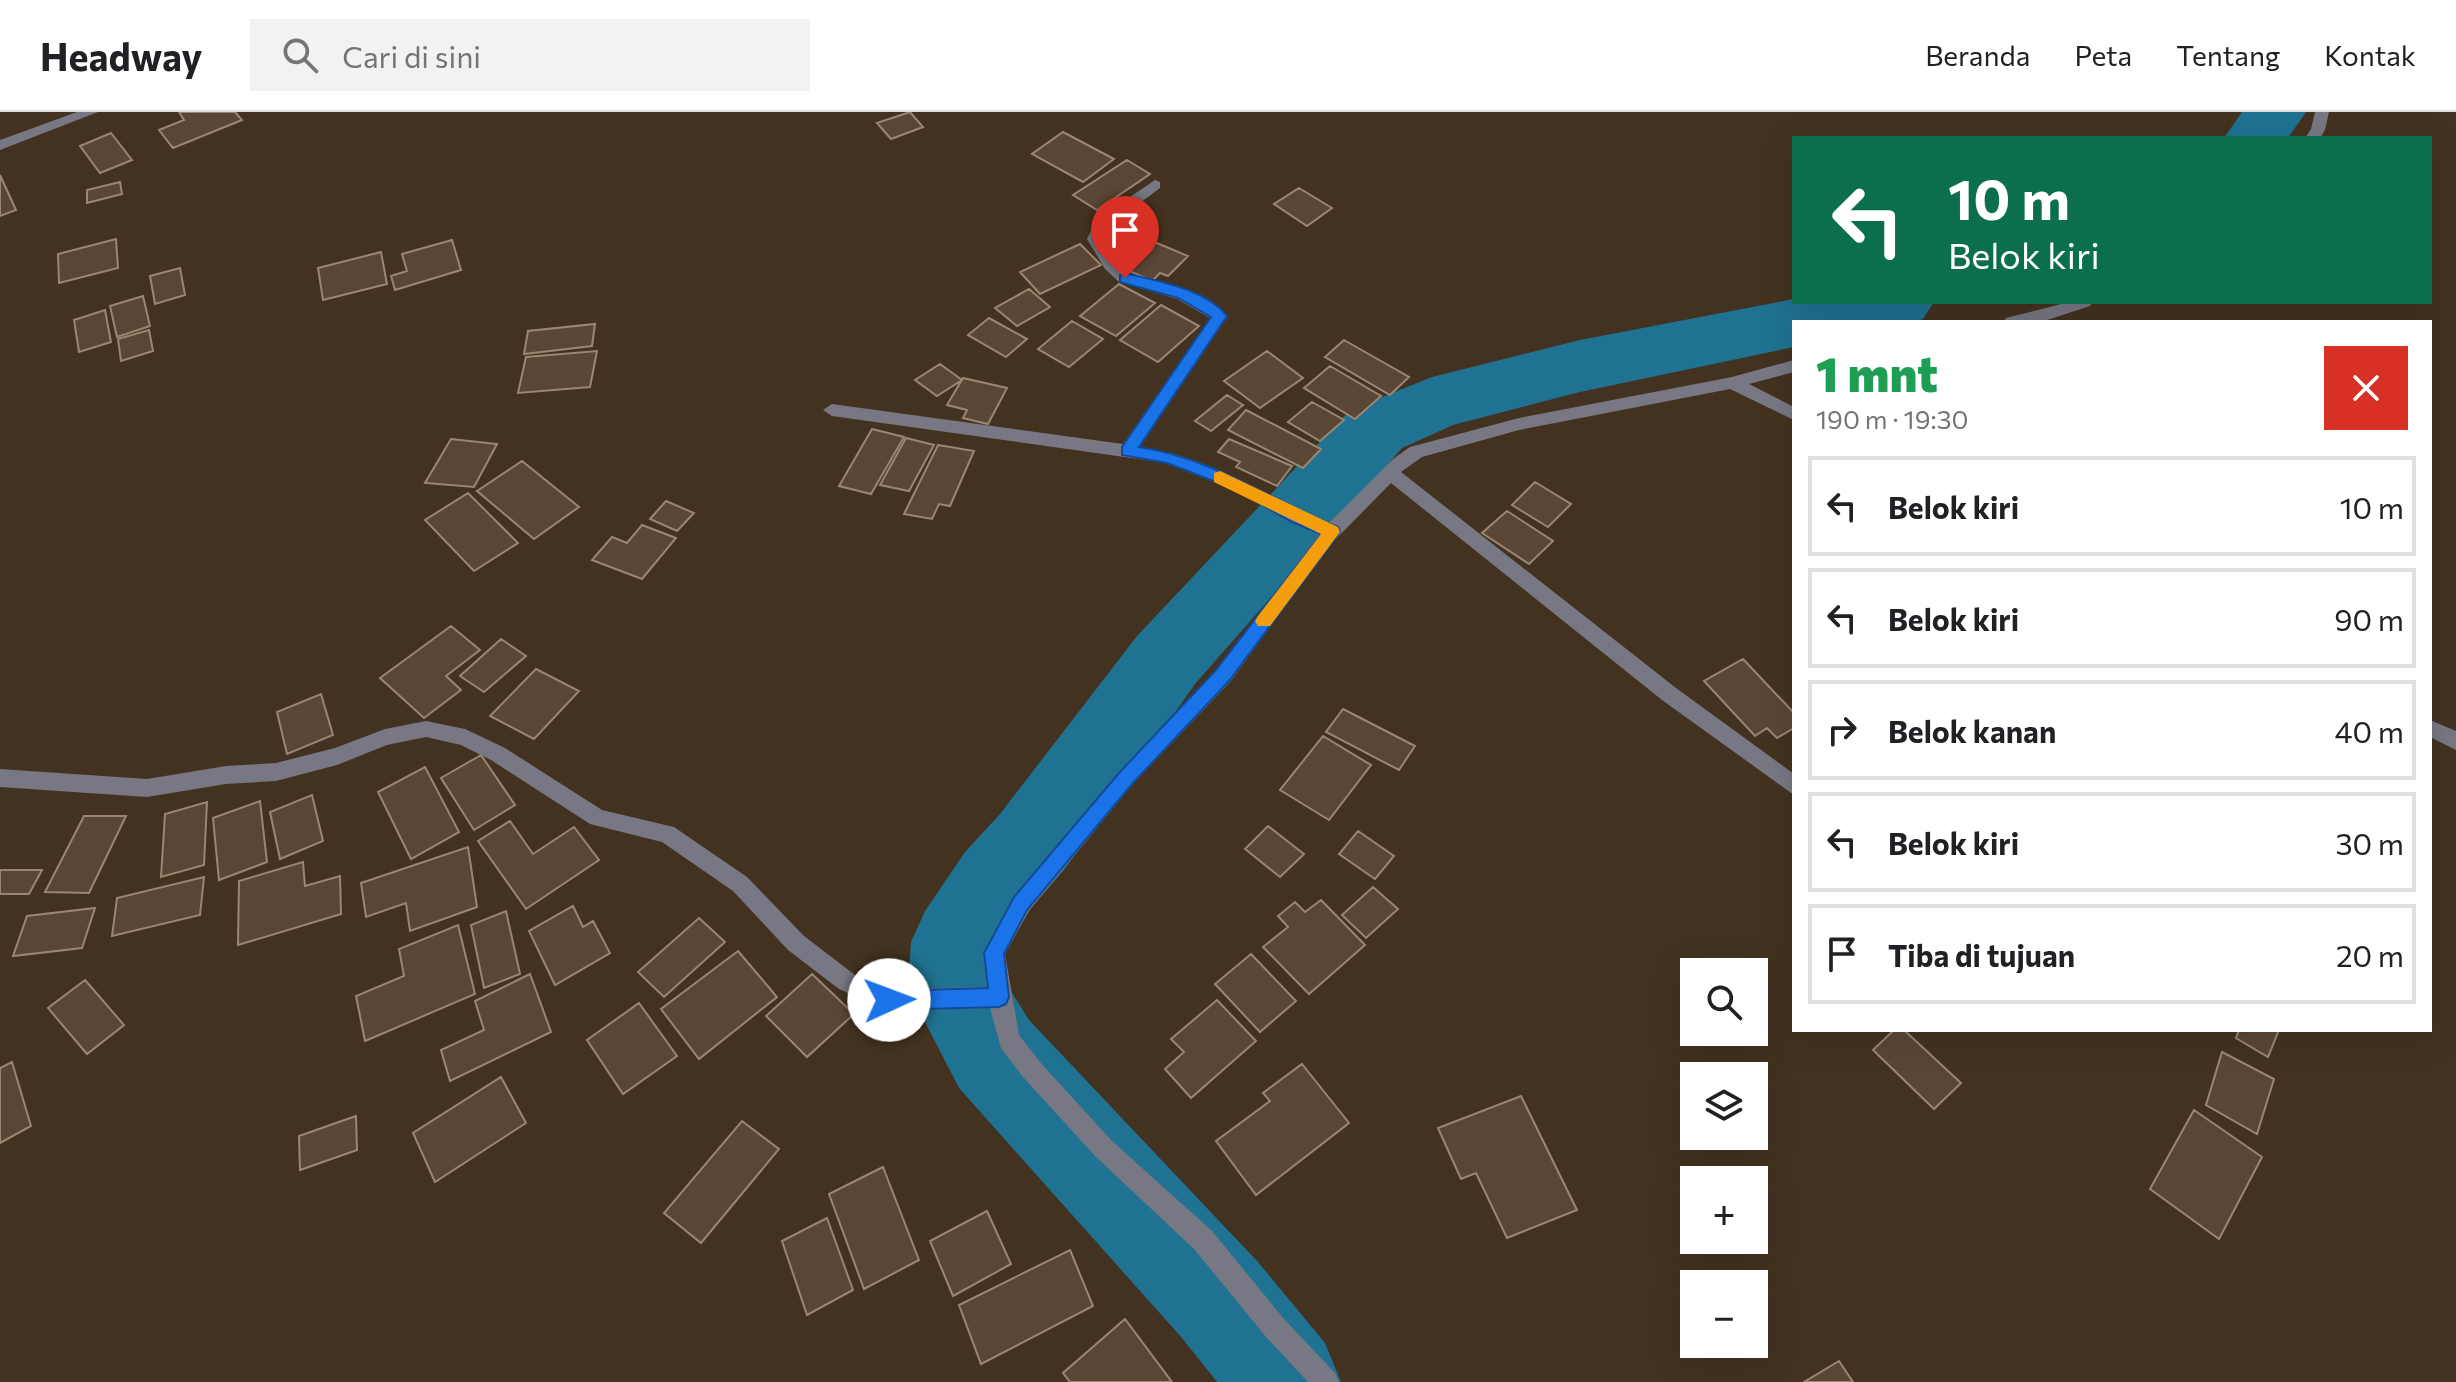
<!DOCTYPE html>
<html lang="id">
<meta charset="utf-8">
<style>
:root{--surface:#fff;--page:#f2f2f2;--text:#202124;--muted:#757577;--line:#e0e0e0}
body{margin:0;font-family:Commissioner,sans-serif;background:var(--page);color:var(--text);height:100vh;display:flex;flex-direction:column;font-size:30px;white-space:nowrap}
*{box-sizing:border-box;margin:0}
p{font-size:26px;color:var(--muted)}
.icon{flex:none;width:44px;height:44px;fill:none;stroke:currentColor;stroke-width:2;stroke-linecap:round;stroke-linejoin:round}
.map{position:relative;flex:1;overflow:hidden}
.panel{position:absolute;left:1792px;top:208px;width:640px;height:712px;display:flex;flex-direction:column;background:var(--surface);border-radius:0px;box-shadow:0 8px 32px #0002}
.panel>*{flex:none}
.top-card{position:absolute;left:1792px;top:24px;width:640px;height:168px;border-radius:0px;box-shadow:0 8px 32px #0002;background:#0b6e4f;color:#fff;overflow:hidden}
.fabs{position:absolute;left:1680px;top:846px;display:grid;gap:16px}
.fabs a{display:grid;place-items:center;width:88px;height:88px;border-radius:0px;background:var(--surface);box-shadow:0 8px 32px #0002;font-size:40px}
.pin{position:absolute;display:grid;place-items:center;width:68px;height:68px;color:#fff;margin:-82px -34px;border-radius:50% 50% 50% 0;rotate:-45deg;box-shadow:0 0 8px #0007}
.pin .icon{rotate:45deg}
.me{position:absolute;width:88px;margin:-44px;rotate:88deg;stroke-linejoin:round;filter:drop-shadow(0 0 6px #0008)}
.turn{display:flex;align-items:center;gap:28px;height:168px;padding:0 24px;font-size:36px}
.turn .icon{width:104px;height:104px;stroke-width:2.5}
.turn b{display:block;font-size:56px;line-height:68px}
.round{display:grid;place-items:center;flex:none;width:84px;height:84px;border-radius:0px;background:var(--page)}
.head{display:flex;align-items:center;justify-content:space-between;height:136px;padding:0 24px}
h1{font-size:48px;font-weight:800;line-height:60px;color:#1e9e55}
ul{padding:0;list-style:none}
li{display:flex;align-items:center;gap:24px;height:100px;margin:0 16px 12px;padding:0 8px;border:4px solid var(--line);border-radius:0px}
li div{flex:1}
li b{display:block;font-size:30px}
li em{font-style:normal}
header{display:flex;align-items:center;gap:48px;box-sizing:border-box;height:112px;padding:0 40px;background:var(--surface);border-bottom:2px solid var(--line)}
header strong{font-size:38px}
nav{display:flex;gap:44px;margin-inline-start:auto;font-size:28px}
.search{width:560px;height:72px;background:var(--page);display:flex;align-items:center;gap:20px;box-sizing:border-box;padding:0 28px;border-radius:0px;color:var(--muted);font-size:30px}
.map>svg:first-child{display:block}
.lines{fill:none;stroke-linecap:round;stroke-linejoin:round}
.river{fill:#1f7291;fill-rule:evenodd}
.building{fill:#5a4635;stroke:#9b8573;stroke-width:2}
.minor{fill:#777883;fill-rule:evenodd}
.route{fill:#1a73e8;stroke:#114b97;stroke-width:2}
.slow{fill:#f59e0b}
</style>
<header>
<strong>Headway</strong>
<div class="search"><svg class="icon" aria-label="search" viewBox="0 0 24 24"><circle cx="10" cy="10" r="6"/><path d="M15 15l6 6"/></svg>Cari di sini</div>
<nav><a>Beranda</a><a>Peta</a><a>Tentang</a><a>Kontak</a></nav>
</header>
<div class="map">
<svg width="2456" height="1270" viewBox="0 0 2456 1270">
<rect width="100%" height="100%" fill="#433220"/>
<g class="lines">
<!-- river -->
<path class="river" d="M2242 0H2306L2288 26H2224Z
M1794 187V190H1934L1923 207 1912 210H1794V235L1580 280 1453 313 1402 336 1195 572 1064 758 1029 798 1004 839V868L1029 908 1258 1150 1325 1231 1341 1270H1217L1182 1226 959 976 908 877 911 830 925 799 965 740 1000 702 1137 524 1350 298 1432 265 1580 228Z"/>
</g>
<!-- building -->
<path class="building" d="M179 0H235L242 8 173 36 159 18 184 8Z
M910 0 923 15 891 27 877 11Z
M1063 20 1114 47 1083 70 1032 42Z
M111 21 132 48 100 61 80 34Z
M1127 48 1150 62 1097 98 1073 83Z
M0 63 16 98 0 104Z
M120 70 122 82 87 91V78Z
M1299 76 1332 96 1307 114 1274 92Z
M116 127 118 156 59 171 58 142Z
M452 128 461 158 395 178 391 164 407 159 402 142Z
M1152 129 1188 144 1168 164 1160 161 1152 169 1125 157Z
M1080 132 1101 153 1040 182 1020 160Z
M381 140 387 172 323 188 318 156Z
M180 156 185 183 155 192 150 164Z
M1119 172 1155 191 1116 224 1080 204Z
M1029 177 1050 195 1017 214 995 196Z
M143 184 150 214 117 225 110 194Z
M1161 193 1199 214 1158 250 1120 228Z
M105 198 111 230 79 240 74 208Z
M989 206 1027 227 1006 245 968 223Z
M1072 209 1103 227 1069 255 1038 237Z
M595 212 592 234 524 242 528 219Z
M149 218 153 239 121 249 118 227Z
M1344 228 1409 265 1390 283 1325 245Z
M597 239 590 275 518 281 526 245Z
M1267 239 1303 266 1260 296 1224 269Z
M940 252 962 268 937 284 915 268Z
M1330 254 1381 284 1355 307 1304 276Z
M963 266 1007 276 988 312 963 306 967 298 947 293Z
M1227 283 1243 293 1211 319 1195 309Z
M1312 290 1344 308 1320 329 1288 310Z
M1246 298 1321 337 1303 356 1228 318Z
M872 317 904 325 871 382 839 374Z
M906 326 934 333 909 379 880 373Z
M451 327 497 332 474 375 425 371Z
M1229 327 1292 354 1277 374 1236 355 1240 350 1218 340Z
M938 333 974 339 950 394 939 392 932 407 904 402Z
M522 349 579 395 534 427 477 379Z
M1535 370 1571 392 1548 415 1512 393Z
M468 381 518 431 474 459 425 408Z
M666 389 694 401 677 419 650 407Z
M1507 399 1553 429 1529 452 1482 421Z
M642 413 676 426 642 467 592 448 612 425 627 431Z
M451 514 480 538 446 564 461 578 424 606 380 566Z
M501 527 526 544 484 580 460 564Z
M1743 547 1794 601V616L1777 626 1767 616 1755 624 1704 569Z
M536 557 579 579 534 627 490 604Z
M321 582 333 623 287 642 277 600Z
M1343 597 1415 634 1399 658 1326 620Z
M1323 624 1371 653 1329 708 1280 678Z
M481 643 515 693 474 718 441 666Z
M425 655 459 720 411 747 378 680Z
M312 683 323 729 280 747 270 700Z
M260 689 267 750 219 768 213 706Z
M207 690 204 753 161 765 165 702Z
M84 704H126L89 781 45 780Z
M510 709 533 742 574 715 599 748 526 797 478 729Z
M1268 714 1304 742 1280 765 1245 737Z
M1358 719 1394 744 1375 767 1339 742Z
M468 735 477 795 410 819 406 791 366 805 361 771Z
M303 750 305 774 340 764 341 802 238 833 239 769Z
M0 758H42L29 782H0Z
M204 765 200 803 112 824 117 786Z
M1373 775 1398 797 1366 826 1342 803Z
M1321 788 1365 833 1309 882 1263 835 1288 815 1278 804 1295 790 1305 800Z
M573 794 583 815 593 809 610 841 555 873 529 819Z
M95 796 82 836 13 844 27 804Z
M506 799 520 862 484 876 471 813Z
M699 806 725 830 664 885 638 860Z
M458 813 475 882 365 929 356 884 404 864 399 837Z
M738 839 777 885 699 947 661 897Z
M1251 842 1296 889 1260 920 1215 872Z
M530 862 551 920 450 969 441 938 484 918 475 889Z
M812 862 854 902 807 945 766 904Z
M85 868 124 913 87 942 48 896Z
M1217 888 1256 929 1191 986 1165 957 1184 940 1171 927Z
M639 891 677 944 623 982 587 928Z
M1894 918H1904L1961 971 1934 997 1873 938Z
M2239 918H2279L2268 945 2236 926Z
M2222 940 2274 967 2257 1022 2206 993Z
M12 950 31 1014 0 1031V956Z
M1302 952 1349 1011 1256 1083 1216 1029 1270 989 1263 981Z
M501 965 526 1011 435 1070 413 1021Z
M1521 984 1577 1098 1507 1126 1476 1061 1461 1067 1438 1016Z
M2194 998 2262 1045 2219 1127 2150 1077Z
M356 1004 357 1038 300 1058 299 1024Z
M742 1009 779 1037 701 1131 664 1101Z
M883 1055 919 1148 864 1177 829 1082Z
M987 1099 1011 1152 953 1184 930 1129Z
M827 1106 853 1178 807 1203 782 1129Z
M1070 1138 1093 1194 981 1252 959 1193Z
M1125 1207 1172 1270H1070L1063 1261Z
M1839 1249 1853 1270H1804Z"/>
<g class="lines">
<!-- minor -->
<path class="minor" d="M77 0H98L0 38V28Z
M2315 0H2329L2325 18 2320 26H2305L2311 17Z
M1155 68 1160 70V76L1108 115 1103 127C1110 139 1117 154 1130 162 1159 179 1204 174 1228 204L1140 335C1213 345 1264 384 1329 411L1393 347 1410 335 1519 306 1732 265 1794 248V260L1749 272 1794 295V308L1730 277 1519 318 1422 345 1401 360 1676 576 1794 662V683L1662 588 1391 371 1329 434 1230 570 1132 673 1029 799 1005 842 1019 923 1039 949 1111 1028 1212 1119 1284 1207 1335 1261 1339 1270H1308L1266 1225 1194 1137 1095 1044 1023 965 1001 936 990 896 889 899 839 877 788 838 733 779 662 730 590 712 491 648 461 633 426 625 387 633 337 653 276 669 226 672 147 685 0 675V657L147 667 226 654 276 651 335 636 385 617 426 609 465 617 505 636 602 698 674 715 747 765 804 824 855 863 890 877 987 875 983 841 1013 785 1118 661 1216 558 1319 422 1292 411 1234 378 1167 351 832 304 823 298 832 292 1123 332 1210 206 1177 187 1119 170 1105 157 1087 127 1096 108Z
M2069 190H2092L2090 194 2041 210H2004L2006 206Z
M2430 608 2456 619V638L2430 625Z"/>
</g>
<!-- route -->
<path class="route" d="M1125 161C1158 170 1205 176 1227 204L1139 335C1213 346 1270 388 1338 415L1340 420 1229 569 1132 672 1027 798 1004 842 1009 885 1006 892 999 895 889 898 882 895 879 888 882 882 889 879 988 876 984 841 1014 785 1119 661 1216 558 1321 422 1292 410 1234 377 1167 351 1122 343V335L1211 205 1178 186 1120 170V163Z"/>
<!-- slow -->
<path class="slow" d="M1220 359 1338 415 1340 420 1270 514H1258L1255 509 1258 504 1321 422 1214 370V361Z"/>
</svg>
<div class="fabs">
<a><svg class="icon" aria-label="search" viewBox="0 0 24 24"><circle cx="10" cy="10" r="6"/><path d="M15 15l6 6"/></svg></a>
<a><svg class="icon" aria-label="layers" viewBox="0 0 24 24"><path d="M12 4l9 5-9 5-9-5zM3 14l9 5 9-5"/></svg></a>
<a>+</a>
<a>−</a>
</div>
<div class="pin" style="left:1125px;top:166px;background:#d93025"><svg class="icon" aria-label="arrive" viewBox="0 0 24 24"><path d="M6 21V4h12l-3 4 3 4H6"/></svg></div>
<svg class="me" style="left:889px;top:888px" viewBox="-20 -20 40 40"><circle r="19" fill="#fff"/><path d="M0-13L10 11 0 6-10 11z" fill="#1a73e8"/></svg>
<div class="top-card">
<div class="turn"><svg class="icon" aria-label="left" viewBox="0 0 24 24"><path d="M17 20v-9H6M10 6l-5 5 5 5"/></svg><div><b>10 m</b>Belok kiri</div></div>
</div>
<section class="panel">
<div class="head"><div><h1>1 mnt</h1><p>190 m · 19:30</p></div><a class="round" style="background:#d93025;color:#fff"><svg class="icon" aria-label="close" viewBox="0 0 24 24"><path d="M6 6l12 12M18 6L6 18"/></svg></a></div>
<ul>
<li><svg class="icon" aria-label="left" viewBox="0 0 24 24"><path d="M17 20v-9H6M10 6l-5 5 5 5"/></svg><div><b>Belok kiri</b></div><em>10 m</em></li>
<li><svg class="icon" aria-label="left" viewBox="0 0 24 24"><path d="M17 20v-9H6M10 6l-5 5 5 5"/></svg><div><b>Belok kiri</b></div><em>90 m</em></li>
<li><svg class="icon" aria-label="right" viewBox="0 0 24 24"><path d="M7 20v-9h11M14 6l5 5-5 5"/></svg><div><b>Belok kanan</b></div><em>40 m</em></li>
<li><svg class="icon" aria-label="left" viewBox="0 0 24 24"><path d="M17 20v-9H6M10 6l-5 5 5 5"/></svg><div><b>Belok kiri</b></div><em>30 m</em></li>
<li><svg class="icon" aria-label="arrive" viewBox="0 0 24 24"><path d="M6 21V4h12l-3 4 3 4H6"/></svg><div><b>Tiba di tujuan</b></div><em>20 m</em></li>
</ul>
</section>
</div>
